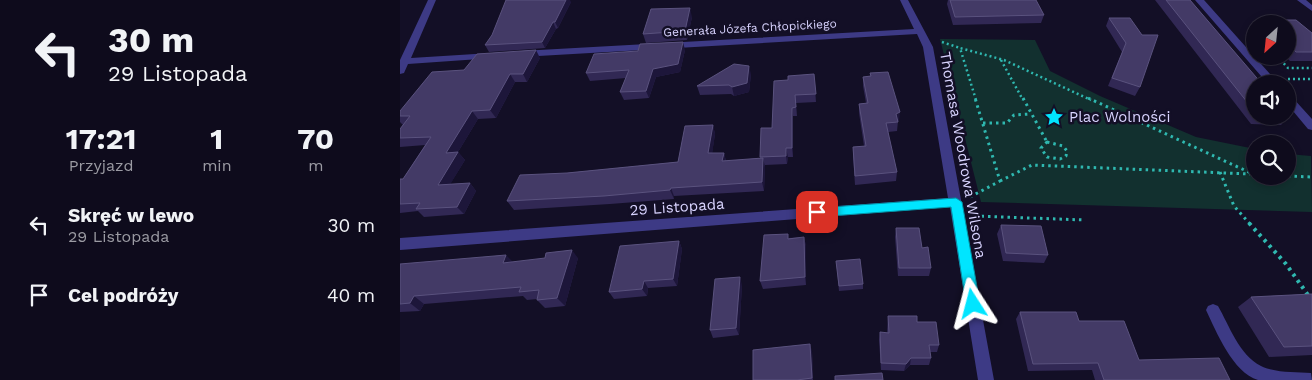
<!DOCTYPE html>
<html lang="pl">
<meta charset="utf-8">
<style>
:root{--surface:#0e0b1c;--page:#171425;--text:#f1f3f6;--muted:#9b9ba3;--line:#2e2b3b}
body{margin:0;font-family:"Work Sans",sans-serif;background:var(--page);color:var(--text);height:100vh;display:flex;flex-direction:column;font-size:19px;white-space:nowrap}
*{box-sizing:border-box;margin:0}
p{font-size:16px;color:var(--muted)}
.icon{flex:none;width:28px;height:28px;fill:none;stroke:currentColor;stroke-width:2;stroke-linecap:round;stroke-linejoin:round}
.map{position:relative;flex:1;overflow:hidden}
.details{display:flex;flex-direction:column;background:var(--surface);width:400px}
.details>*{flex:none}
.hud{background:#0e0b1c;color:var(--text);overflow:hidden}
.needle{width:32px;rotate:207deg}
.buttons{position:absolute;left:846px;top:15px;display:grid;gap:10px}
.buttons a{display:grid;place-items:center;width:50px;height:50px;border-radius:50%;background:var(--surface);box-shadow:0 2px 8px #0003,0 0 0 1px var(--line);font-size:25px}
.pin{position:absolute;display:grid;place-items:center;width:42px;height:42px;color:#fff;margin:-21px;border-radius:10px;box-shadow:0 2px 8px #0006}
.me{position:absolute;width:55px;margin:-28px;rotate:351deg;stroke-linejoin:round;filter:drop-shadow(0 0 4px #0008)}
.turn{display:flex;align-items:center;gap:18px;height:105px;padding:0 25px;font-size:22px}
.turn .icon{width:65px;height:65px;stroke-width:2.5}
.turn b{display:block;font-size:35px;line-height:42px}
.eta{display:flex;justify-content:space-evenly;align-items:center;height:85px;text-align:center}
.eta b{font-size:30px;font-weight:700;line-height:35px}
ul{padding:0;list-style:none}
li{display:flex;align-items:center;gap:15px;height:70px;padding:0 25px}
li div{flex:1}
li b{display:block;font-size:19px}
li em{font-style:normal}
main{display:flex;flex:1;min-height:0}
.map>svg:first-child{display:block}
.green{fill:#12302f}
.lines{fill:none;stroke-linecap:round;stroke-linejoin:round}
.path-far2{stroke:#2fb8b0;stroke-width:2.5;stroke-dasharray:2 3;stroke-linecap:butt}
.path-far1{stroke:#2fb8b0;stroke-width:3;stroke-dasharray:2.5 4;stroke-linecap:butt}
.path{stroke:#2fb8b0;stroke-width:4;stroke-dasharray:3 4.5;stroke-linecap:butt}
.lane{fill:#3d3a85;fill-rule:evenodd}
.street{fill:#3d3a85;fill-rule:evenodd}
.wall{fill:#312854}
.shaded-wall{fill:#1d163a}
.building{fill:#433a66;stroke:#5a527e}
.route{fill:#00e5ff;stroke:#0095a6}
.labels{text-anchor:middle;stroke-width:5;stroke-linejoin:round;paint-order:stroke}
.far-street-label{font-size:12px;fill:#d9d4ff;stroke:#130f26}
.poi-label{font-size:15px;fill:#d9d4ff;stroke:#130f26;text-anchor:start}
.street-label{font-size:15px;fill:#d9d4ff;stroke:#130f26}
</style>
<main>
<section class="details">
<div class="hud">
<div class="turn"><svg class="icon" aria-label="left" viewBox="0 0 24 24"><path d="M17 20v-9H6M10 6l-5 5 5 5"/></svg><div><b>30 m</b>29 Listopada</div></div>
</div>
<div class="eta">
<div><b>17:21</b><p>Przyjazd</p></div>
<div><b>1</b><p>min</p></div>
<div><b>70</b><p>m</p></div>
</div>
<ul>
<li><svg class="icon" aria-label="left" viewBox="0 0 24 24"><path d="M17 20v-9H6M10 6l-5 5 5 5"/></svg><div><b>Skręć w lewo</b><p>29 Listopada</p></div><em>30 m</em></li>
<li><svg class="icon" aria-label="arrive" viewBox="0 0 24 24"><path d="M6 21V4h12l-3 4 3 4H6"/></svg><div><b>Cel podróży</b></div><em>40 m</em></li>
</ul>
</section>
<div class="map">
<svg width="912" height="380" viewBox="0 0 912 380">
<rect width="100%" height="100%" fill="#130f26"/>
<!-- green -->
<path class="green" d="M540 39 635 40 650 71 700 96 796 137 855 149V176H888V154L911 156 912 212 581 202Z"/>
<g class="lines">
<!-- path-far2 -->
<path class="path-far2" d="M542 42 560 48
M877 56 888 68H912
M601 60 623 100
M888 79H912
M576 100 560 48 604 60 691 100"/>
<!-- path-far1 -->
<path class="path-far1" d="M623 98 647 142
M688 98 853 174
M583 123H607L614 115 631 114
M647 142 663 146 667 151 666 156 660 159 647 157 641 148Z
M820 172 834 206 850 224
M888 176 912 177
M600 181 632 165 850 174
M570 197 600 181 575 98
M575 216 685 220"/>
<!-- path -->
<path class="path" d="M849 223 886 264 908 295H912"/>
<!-- lane -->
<path class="lane" d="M897 0H906L912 5V11Z
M813 304 818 306C829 325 839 355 861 366 875 373 895 372 911 373L912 380C897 380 872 380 858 380 833 373 816 331 806 310L808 306Z"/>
<!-- street -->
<path class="street" d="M28 0H36L11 58 91 53 96 56 94 58 8 64 4 73 0 74V60Z
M500 0H508L533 47 594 380H578L550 207 0 250V238L548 198 523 47 517 34 121 57 116 54 121 51 514 29Z
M795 0H804L879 84H868Z
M888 96 892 97 912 119V130L908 129 888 105Z"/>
</g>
<!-- wall -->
<path class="wall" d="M548 0H636L644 15 641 23 553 25 547 4Z
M755 0H790L855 84V116H888V114L889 116 881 125 851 124Z
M171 2 158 28 156 29 145 48 89 52 85 45Z
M292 17 287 40 246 43 243 34Z
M709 18H730L740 87 735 96 708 86 722 52 706 26Z
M863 20H896L912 33V61H890L885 56H888V24H860Z
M285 50 280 72 256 77 249 98 224 100 220 92 226 78 190 81 186 73Z
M140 58 127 82H115L96 118 78 119 58 152 65 160 50 184 70 183 76 191 64 214 24 217 18 211 0 213V179H3L25 145 0 147V129L3 125 0 122V111L64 70Z
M470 73 499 121H498L497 131 488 132 497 172 496 181 455 185 453 156V147L464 146 459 113V104L466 103 463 86V77L470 76Z
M351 74 349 92 334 96 331 94 300 95 297 86Z
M414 74 416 102 396 103 397 116H393V157H388L387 164 365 165 364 191 274 196V199L210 204 114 210 107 201 167 173 278 162 313 125 315 134 312 153H324L326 161 360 158V157L372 128 388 80Z
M601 225 648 255 644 263 603 261 597 234Z
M496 228 522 248 531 268 529 276H498L495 237Z
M404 237 406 246V285L363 289 360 281 389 238Z
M279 241 282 249 277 286 248 288 247 296 214 299 209 292Z
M178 258 165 306 145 308 137 300V299L127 300 123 296 24 304 20 311 0 312V264L113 262Z
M436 261 463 284V289L439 291Z
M342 285 339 335 313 338 310 330Z
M912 294V355L869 357 838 307 851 297Z
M620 312 679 321 739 360 830 380H695L692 370 628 371 616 319Z
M488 316 517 322 539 345 537 352H530L531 358 529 365H510L504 371 481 370 479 340 480 332 487 333Z
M412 351 413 380H353Z"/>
<!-- shaded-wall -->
<path class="shaded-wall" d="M166 0H170L171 2 158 28 155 22Z
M290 8 292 17 287 40 285 31Z
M153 22 156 29 145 48 142 42Z
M283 42 285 50 280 72 256 77 249 98 246 91 253 69Z
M136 50 140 58 127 82 123 74Z
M349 66 351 74 349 92 334 96 332 87Z
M110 74 115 82 96 118 90 110Z
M392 108 393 116V157L392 148Z
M72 111 78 119 58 152 65 160 45 193 38 185 46 153Z
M500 112 499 121 496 123V114Z
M313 125 315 134 311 162 308 153Z
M386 148 388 157 387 164 386 156Z
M324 153 326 162 322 161Z
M363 158 365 167 364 191 362 182Z
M70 183 76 191 64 214 57 207Z
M271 188 274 196V199L270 190Z
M404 237 406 246V285L405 277Z
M279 241 282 249 277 286 273 279Z
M172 250 178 258 165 306 157 298Z
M106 255 114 263H103Z
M340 277 342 285 339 335 336 328Z
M244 281 248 288 247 296 242 289Z
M14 296 24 304 20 311 10 303Z
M410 344 412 351 413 380Z
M511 358 510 365 504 371 506 364Z"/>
<!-- building -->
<path class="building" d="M106 0H166L155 22H153L142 42 85 45 92 35Z
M550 0H636L644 15 555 17Z
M766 0H790L862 84H855V112Z
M290 8 285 31 243 34 251 9Z
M709 18H730L742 35H758L740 87 712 78 726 43Z
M863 20H896L912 33V52H896L888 44V24H867Z
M283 42 278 64 253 69 246 91 220 92 229 70 186 73 194 54 238 51 240 44Z
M136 50 123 74H110L90 110 72 111 46 153 58 152 38 185 70 183 57 207 16 209 20 203 0 204V179H3L31 137 0 138V129L10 116H0V111L32 72 64 70 77 54Z
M334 64 349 66 347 83 332 87 329 85 297 86Z
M488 72 500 112 496 114 498 122 486 123 497 172 455 176 453 147 466 146 459 104 468 103 463 77 471 76 470 73Z
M414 74 416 94 395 95 396 107 392 108V148H386V156L360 157 361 128H372L374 81 388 80V76Z
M313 125 308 153H324L322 161 363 158 362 182 271 188 270 190 204 196 107 201 120 175 167 173 278 162 285 126Z
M601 225 641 226 648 255 606 253Z
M496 228H519L522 248 528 247 531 268H499Z
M388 234V239L404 237 405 277 360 281 364 235Z
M279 241 273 279 244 281 242 289 209 292 220 246Z
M172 250 157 298 137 300 139 290 119 292 121 287 14 296 10 303 0 304V264L106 255 103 263 145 258 146 253Z
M460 259 463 284 439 286 436 261Z
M340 277 336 328 310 330 315 279Z
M912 294V346L884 347 851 297Z
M620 312H676L679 321H724L739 360 819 358 830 380H704L698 363 633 364Z
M488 316H517V322H536L539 345H529L531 358H511L506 364 481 363 480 332 489 333Z
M410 344 412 378 397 380H353V350Z
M482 373 483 380H435V376Z"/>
<!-- route -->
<path class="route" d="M556 198 562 202 580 304 578 308 573 310 568 308 566 304 551 207 417 217 411 212 417 208Z"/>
<!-- icons -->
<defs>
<g id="sight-bare" transform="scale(1.5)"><path d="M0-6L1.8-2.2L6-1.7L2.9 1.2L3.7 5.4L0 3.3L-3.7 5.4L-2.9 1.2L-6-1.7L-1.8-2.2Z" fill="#00e5ff" stroke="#130f26" stroke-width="2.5" paint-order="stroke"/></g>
</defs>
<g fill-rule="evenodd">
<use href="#sight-bare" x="654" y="117"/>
</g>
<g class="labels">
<!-- far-street labels -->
<g class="far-street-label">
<text transform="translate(350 28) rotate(-3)" y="4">Generała Józefa Chłopickiego</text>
</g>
<!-- poi labels -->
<g class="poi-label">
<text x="669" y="122">Plac Wolności</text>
</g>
<!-- street labels -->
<g class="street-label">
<text transform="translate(563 155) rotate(80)" y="5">Thomasa Woodrowa Wilsona</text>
<text transform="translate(277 207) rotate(-4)" y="5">29 Listopada</text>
</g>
</g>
</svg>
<div class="buttons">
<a><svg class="needle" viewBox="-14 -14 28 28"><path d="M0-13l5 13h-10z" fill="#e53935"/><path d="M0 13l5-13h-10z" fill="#9b9ba3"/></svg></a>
<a><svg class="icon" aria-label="sound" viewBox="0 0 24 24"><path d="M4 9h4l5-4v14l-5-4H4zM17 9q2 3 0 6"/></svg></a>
<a><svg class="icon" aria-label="search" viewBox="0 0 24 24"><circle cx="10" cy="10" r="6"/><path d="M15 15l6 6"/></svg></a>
</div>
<div class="pin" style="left:417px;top:212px;background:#d93025"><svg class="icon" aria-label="arrive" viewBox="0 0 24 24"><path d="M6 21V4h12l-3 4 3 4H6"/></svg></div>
<svg class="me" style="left:573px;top:304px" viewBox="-20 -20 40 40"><path d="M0-17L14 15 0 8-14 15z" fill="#00e5ff" stroke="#fff" stroke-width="4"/></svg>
</div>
</main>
